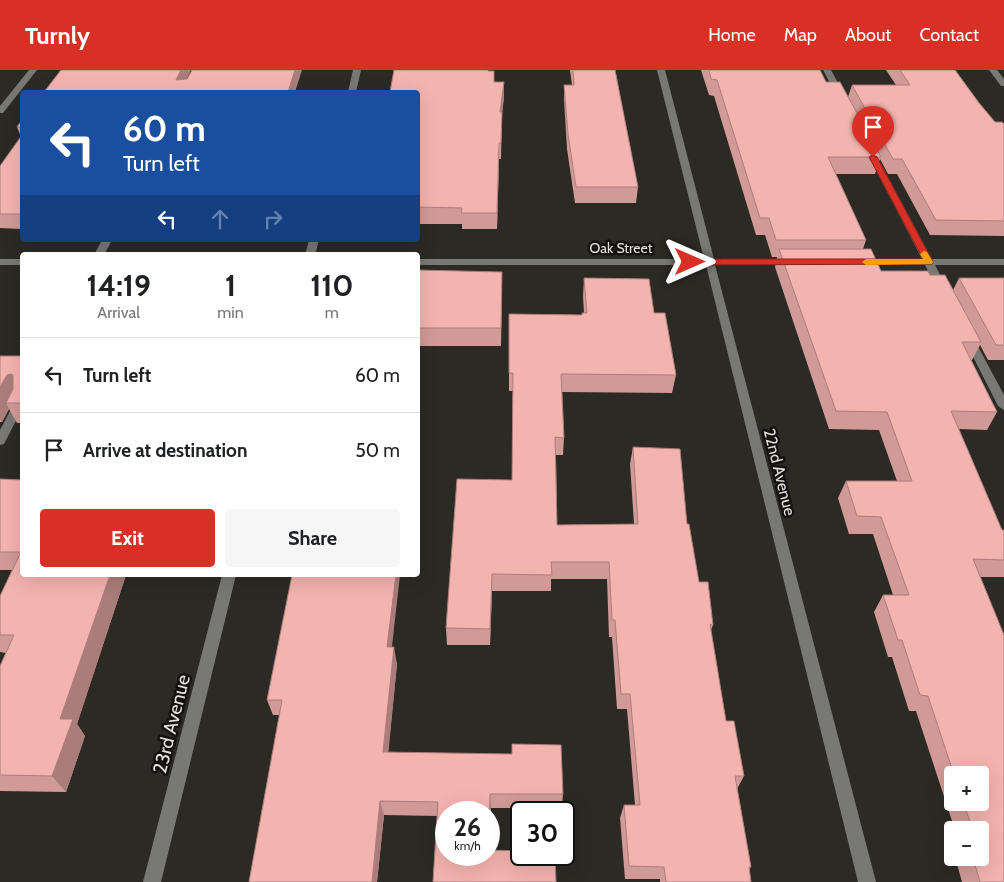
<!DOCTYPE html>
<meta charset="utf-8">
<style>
:root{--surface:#fff;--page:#f6f6f6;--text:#202124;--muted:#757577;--line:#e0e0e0;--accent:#d93025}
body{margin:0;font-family:Cabin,sans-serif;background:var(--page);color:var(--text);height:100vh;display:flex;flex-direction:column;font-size:19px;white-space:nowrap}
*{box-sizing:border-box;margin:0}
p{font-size:16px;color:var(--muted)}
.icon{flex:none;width:28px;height:28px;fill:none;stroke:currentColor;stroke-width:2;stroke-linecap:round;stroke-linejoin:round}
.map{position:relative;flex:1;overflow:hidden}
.panel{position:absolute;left:20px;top:182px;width:400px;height:325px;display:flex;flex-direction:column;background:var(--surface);border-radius:5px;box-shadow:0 5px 20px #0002}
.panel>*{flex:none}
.banner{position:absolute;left:20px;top:20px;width:400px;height:152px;border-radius:5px;box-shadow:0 5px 20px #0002;background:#1a4fa0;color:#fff;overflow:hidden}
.controls{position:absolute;left:944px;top:696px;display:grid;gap:10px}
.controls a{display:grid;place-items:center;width:45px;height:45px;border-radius:5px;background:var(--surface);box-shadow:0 5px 20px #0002;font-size:25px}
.speed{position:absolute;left:435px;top:731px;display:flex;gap:10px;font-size:25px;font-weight:700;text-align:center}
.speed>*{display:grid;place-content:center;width:65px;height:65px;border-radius:50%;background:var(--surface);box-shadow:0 5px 20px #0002;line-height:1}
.speed small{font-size:12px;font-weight:400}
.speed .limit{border:2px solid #111;border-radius:8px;background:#fff;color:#111}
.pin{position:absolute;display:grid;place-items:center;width:42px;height:42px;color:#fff;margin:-51px -21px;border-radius:50% 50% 50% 0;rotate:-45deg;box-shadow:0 0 5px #0007}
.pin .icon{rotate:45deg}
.me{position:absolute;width:55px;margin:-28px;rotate:90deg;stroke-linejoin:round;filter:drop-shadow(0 0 4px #0008)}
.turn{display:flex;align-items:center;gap:18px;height:105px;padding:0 20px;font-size:22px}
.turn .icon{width:65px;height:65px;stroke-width:2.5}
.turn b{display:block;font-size:35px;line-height:42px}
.lanes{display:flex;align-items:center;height:48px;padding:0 20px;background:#0003;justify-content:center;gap:25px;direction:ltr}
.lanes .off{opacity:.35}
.eta{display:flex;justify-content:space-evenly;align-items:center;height:85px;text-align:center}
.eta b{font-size:30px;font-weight:700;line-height:35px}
.primary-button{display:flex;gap:10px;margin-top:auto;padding:10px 20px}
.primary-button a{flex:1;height:58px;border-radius:5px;background:var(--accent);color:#fff;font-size:20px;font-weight:700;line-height:58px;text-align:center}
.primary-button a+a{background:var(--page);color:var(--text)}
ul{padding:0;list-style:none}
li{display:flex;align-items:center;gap:15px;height:75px;padding:0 20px;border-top:1px solid var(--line)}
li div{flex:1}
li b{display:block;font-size:19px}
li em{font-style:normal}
header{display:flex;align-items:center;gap:30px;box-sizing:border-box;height:70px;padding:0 25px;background:var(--accent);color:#fff}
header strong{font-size:24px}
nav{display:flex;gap:28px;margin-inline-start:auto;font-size:18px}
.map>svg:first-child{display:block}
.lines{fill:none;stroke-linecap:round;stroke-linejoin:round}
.path{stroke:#64635d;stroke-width:2;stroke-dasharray:2 2.5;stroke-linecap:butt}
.minor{fill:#787875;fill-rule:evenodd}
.wall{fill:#d19a96;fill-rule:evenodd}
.shaded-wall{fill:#aa7d7a}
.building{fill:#f3b3af;stroke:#aa7d7a;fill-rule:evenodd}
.route{fill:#d93025;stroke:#8d1f18}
.slow{fill:#f59e0b}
.labels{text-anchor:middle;stroke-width:5;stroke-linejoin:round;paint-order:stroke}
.far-street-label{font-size:14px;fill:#e3e2df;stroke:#131210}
.street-label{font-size:16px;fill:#e3e2df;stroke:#131210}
.near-street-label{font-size:19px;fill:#e3e2df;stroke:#131210}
</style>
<header>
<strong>Turnly</strong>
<nav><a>Home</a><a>Map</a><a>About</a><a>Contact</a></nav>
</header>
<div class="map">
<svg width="1004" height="812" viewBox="0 0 1004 812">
<rect width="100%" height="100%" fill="#2b2a24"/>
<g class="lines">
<!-- path -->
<path class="path" d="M343 185 344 182"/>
<!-- minor -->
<path class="minor" d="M29 0H37L3 43H0V36Z
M353 0H361L356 22H348Z
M657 0H665L714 189H792L797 192 792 195H715L876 812H858L706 195H418V189H704Z
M823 0H831L845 26 844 28H838Z
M989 0H997L1004 9V16H1001Z
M870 78 874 81 932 189H1004V195H935L947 218 942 221 937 218 925 195 859 194 857 192 862 189H922L866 81Z
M102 170H112L104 185H94Z
M309 170H319L315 185H305Z
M0 189H22V195H0Z
M968 264 973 267 1004 325V340L998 336 963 267Z
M22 325V339L4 374 0 375V360L18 326Z
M222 505H236L161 812H143Z"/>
</g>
<!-- wall -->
<path class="wall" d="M570 0H615L638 117 636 133H575L567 79 564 29V15H572Z
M701 0H820L826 12 848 27 852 15H896L886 0H955L979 33 995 52 1004 54V166L930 165 897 104H888L880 89 875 104H836L866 170 863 179 881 201 930 205 953 220 959 208H1004V290H988L980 275 972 290H971L997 342 987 360 959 359 1002 460H1004V507H980L1004 812H962L957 794 964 788H980V760H955L916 641H909L892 587H888L874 542 883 525H893L873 464H849L838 428 846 411H897L879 360 829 359 775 197 777 187H772L765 165H756L714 26 709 25ZM952 705H980V732H952Z
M488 1 504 27 502 44 501 89H499L497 159H462V154H418V22Z
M22 50V159L0 158V96L21 67 17 57Z
M418 200 502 219 501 276H418Z
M584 208 654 243 676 305 672 323 562 322 564 368 563 385H556L557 455 634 454 630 394 633 377 687 454 699 512 713 555 711 560 726 651 744 706 737 719 751 797 749 800 751 812H660V809H625L620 748 624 735H635L627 639H617L612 567H609L607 509H551V521H492L490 575H447L446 558 512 410 513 321H509V244L582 245 584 243 583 226Z
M0 286H22V353H17L9 339 2 352H0Z
M0 409 22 410V505H126L77 654 85 666 66 722 0 721V596L6 583 0 582V526L12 500H0Z
M391 577 397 594 388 682 563 724 562 738H491L433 812 437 746 384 745 377 812H249L280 645H273L267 630Z"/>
<!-- shaded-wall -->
<path class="shaded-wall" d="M181 0H191L180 22 176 10Z
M295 0H302L295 22H288Z
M504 12V27L502 44 501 89 502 44 500 42Z
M499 73V89L497 159V143Z
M11 304 22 323 6 333 9 339 2 352 0 349V317L7 305Z
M492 504V521L490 575V559Z
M110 505H126L77 654 85 666 66 722 52 706 60 649Z
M396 505H400L390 594 387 577Z
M394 577 397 594 387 697 383 682Z
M490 724 491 738 490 793 489 780Z
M380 731 384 745 377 812H372Z"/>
<!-- building -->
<path class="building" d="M61 0H181L176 10 187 9 192 0H295L288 22H44Z
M394 0H488V1H494V12H504L500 42H502L501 73H499L497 143H461L462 138 418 137V22H390Z
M573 0H615L638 117H576L568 64 564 15H574Z
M709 0H820L826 12H840L881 87H828L866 170H776L769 148H760L717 10 711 9Z
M900 0H955L979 33 995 52H1002L1004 54V151L936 150 902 89H893L852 15H910Z
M22 50V57H17Z
M22 65V144H0V96Z
M779 179H871L881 201H928L930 205H945L981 272H962L997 342 951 341 1002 460H1004V490L973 489 1004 565V812H980L973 788H980V760H973L963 732H980V705H954L928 626 920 625 902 570H898L883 525H909L881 447 857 446 846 411H912L887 342 836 341Z
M418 200 502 202 501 258H418Z
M584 208 649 209 654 243H665L676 305 561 304 564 368 555 367 557 455 638 454 633 377 680 379 687 454H689L699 512H708L713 555 710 554 726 651H734L744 706H735L751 797H749L751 812H666L664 797 629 796 624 735H640L630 624H621L615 550H612L609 492H551L552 505 492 504 490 559 446 558 457 409 512 410 513 303H509V244L582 245V243H587Z
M959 208H1004V275H996Z
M0 286H22V333H6L13 319V305L11 304 7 305 0 317Z
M0 409 22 410V505H110L60 649H73L52 706 0 705V596L14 565H0V526L21 482H0Z
M292 505H396L387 577H394L383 682 512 684V674L561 675 563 724H490L489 780 521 781V785H555L556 812H433L438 732 380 731 372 812H249L282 630H267ZM446 742H489V785H446Z"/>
<!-- route -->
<path class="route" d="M873 85 877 87 933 192 932 194 690 195 686 192 690 189H923L869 87Z"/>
<!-- slow -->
<path class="slow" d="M924 181 927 182 933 192 932 194 866 195 862 192 866 189H923L920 184Z"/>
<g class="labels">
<!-- far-street labels -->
<g class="far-street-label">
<text x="621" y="183">Oak Street</text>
</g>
<!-- street labels -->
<g class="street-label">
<text transform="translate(780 402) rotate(76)" y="6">22nd Avenue</text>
</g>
<!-- near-street labels -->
<g class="near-street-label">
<text transform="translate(171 654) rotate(-76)" y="7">23rd Avenue</text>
</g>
</g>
</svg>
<div class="controls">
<a>+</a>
<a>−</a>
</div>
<div class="speed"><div>26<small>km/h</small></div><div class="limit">30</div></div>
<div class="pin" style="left:873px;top:87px;background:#d93025"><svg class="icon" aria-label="arrive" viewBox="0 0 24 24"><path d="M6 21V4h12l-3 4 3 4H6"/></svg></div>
<svg class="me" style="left:690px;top:192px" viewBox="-20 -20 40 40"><path d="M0-17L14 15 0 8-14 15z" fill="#d93025" stroke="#fff" stroke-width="4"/></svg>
<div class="banner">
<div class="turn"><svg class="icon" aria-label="left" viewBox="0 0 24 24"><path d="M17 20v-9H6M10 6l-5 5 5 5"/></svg><div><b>60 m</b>Turn left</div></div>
<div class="lanes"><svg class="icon" aria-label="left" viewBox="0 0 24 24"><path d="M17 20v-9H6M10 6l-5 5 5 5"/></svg><svg class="icon off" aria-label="ahead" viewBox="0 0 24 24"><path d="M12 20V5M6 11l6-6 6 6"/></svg><svg class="icon off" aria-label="right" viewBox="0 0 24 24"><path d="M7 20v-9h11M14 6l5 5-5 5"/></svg></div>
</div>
<section class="panel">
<div class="eta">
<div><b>14:19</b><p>Arrival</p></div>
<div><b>1</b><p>min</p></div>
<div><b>110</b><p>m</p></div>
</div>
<ul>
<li><svg class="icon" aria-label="left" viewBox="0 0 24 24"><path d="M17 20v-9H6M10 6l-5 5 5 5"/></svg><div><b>Turn left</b></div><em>60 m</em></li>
<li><svg class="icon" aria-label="arrive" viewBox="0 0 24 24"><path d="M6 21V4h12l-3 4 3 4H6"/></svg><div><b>Arrive at destination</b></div><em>50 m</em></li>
</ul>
<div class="primary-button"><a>Exit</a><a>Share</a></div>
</section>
</div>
